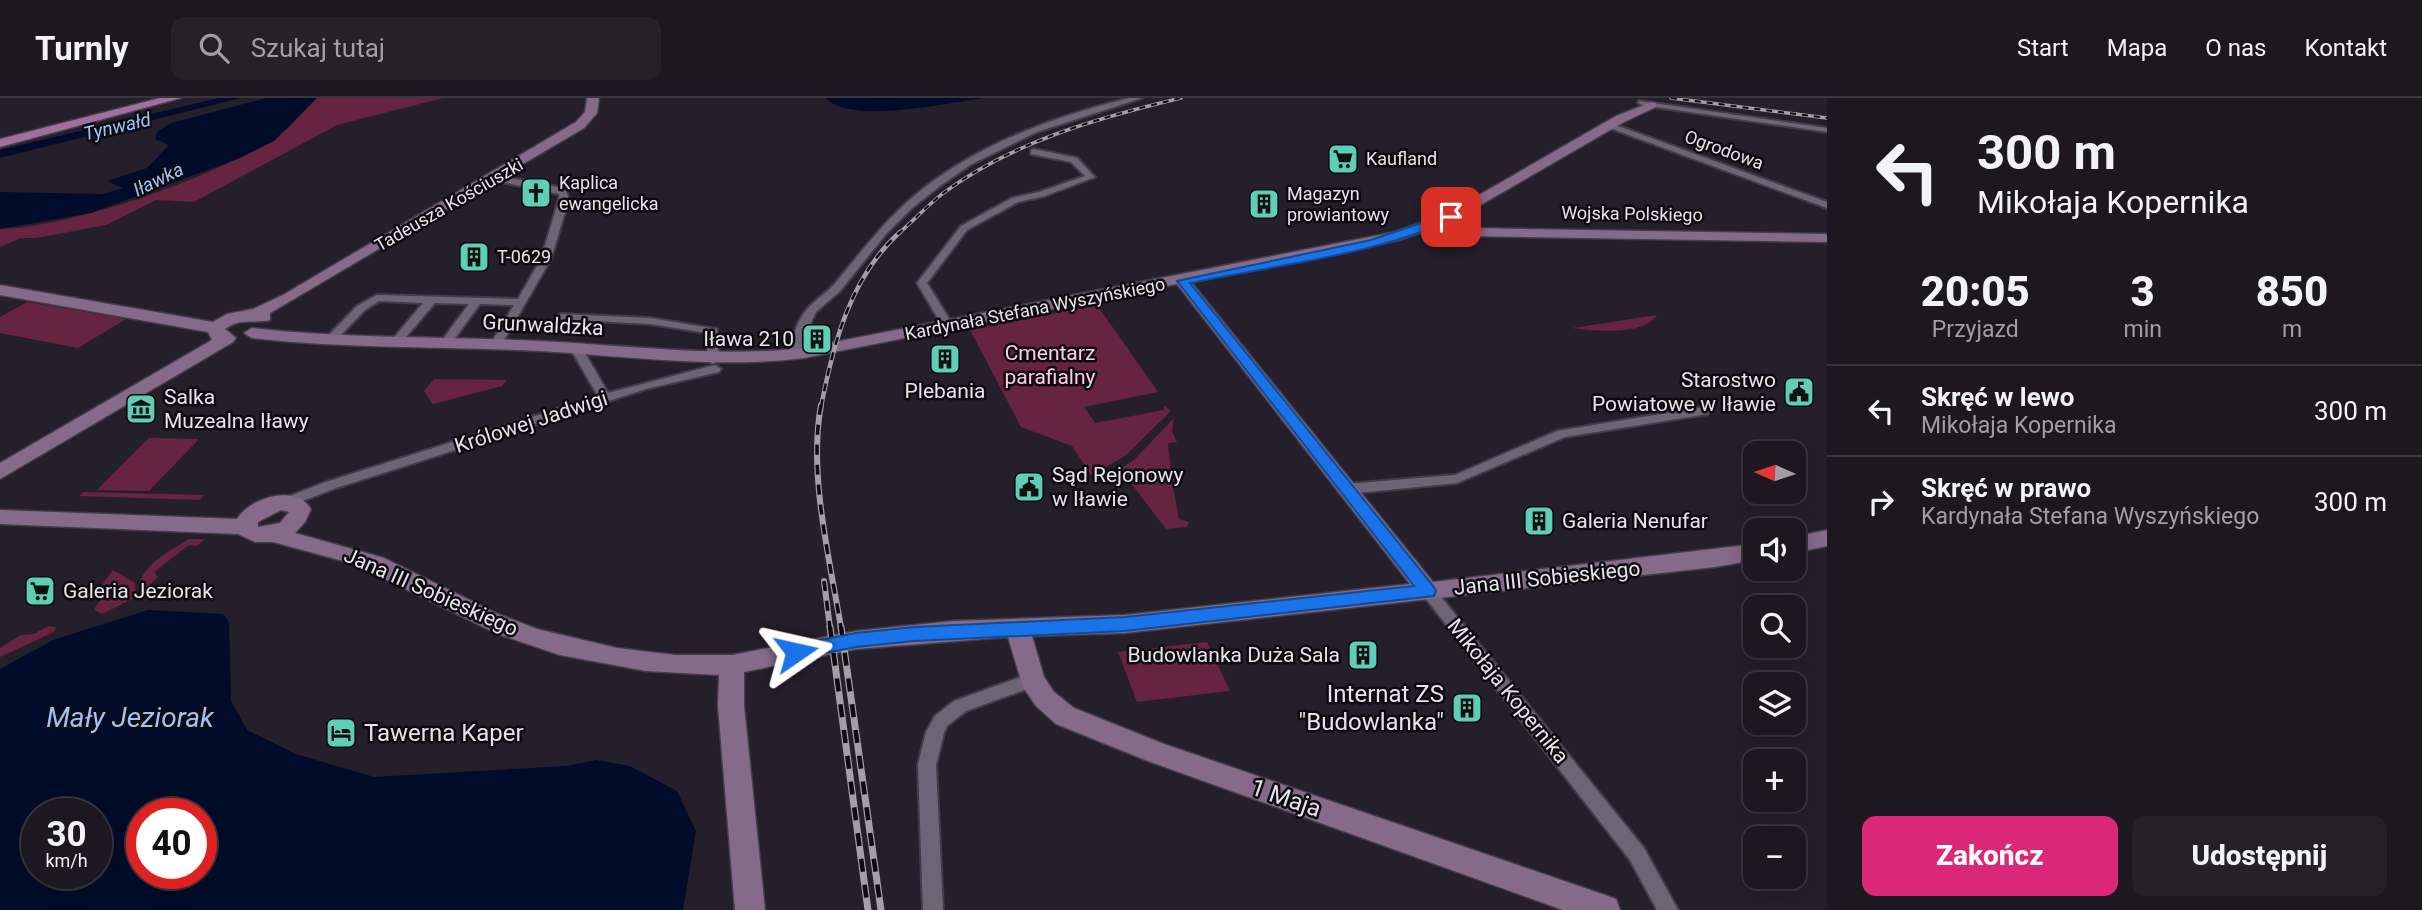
<!DOCTYPE html>
<html lang="pl">
<meta charset="utf-8">
<style>
:root{--surface:#1c1721;--page:#25202a;--text:#f1f3f6;--muted:#a09fa5;--line:#3a363f;--accent:#db2777}
body{margin:0;font-family:Roboto,sans-serif;background:var(--page);color:var(--text);height:100vh;display:flex;flex-direction:column;font-size:26px;white-space:nowrap}
*{box-sizing:border-box;margin:0}
p{font-size:23px;color:var(--muted)}
.icon{flex:none;width:38px;height:38px;fill:none;stroke:currentColor;stroke-width:2;stroke-linecap:round;stroke-linejoin:round}
.map{position:relative;flex:1;overflow:hidden}
.drawer{display:flex;flex-direction:column;background:var(--surface);width:595px}
.drawer>*{flex:none}
.guide{background:#1c1721;color:var(--text);overflow:hidden}
.needle{width:46px;rotate:273deg}
.buttons{position:absolute;left:1743px;top:343px;display:grid;gap:14px}
.buttons a{display:grid;place-items:center;width:63px;height:63px;border-radius:14px;background:var(--surface);box-shadow:0 4px 18px #0003,0 0 0 2px var(--line);font-size:35px}
.speed{position:absolute;left:21px;top:700px;display:flex;gap:14px;font-size:35px;font-weight:700;text-align:center}
.speed>*{display:grid;place-content:center;width:91px;height:91px;border-radius:50%;background:var(--surface);box-shadow:0 4px 18px #0003,0 0 0 2px var(--line);line-height:1}
.speed small{font-size:18px;font-weight:400}
.speed .limit{border:10px solid #d22;background:#fff;color:#111}
.pin{position:absolute;display:grid;place-items:center;width:60px;height:60px;color:#fff;margin:-30px;border-radius:14px;box-shadow:0 4px 10px #0006}
.me{position:absolute;width:77px;margin:-38px;rotate:79deg;stroke-linejoin:round;filter:drop-shadow(0 0 5px #0008)}
.turn{display:flex;align-items:center;gap:24px;height:147px;padding:0 35px;font-size:32px}
.turn .icon{width:91px;height:91px;stroke-width:2.5}
.turn b{display:block;font-size:49px;line-height:60px}
.eta{display:flex;justify-content:space-evenly;align-items:center;height:119px;text-align:center}
.eta b{font-size:42px;font-weight:800;line-height:49px}
.button{display:flex;gap:14px;margin-top:auto;padding:14px 35px}
.button a{flex:1;height:80px;border-radius:14px;background:var(--accent);color:#fff;font-size:28px;font-weight:800;line-height:80px;text-align:center}
.button a+a{background:var(--page);color:var(--text)}
ul{padding:0;list-style:none}
li{display:flex;align-items:center;gap:21px;height:91px;padding:0 35px;border-top:2px solid var(--line)}
li div{flex:1}
li b{display:block;font-size:26px}
li em{font-style:normal}
header{display:flex;align-items:center;gap:42px;box-sizing:border-box;height:98px;padding:0 35px;background:var(--surface);border-bottom:2px solid var(--line)}
header strong{font-size:33px}
nav{display:flex;gap:38px;margin-inline-start:auto;font-size:24px}
.search{width:490px;height:63px;background:var(--page);display:flex;align-items:center;gap:18px;box-sizing:border-box;padding:0 24px;border-radius:14px;color:var(--muted);font-size:26px}
main{display:flex;flex:1;min-height:0}
.map>svg:first-child{display:block}
.green{fill:#662440}
.water{fill:#000c29;fill-rule:evenodd}
.lines{fill:none;stroke-linecap:round;stroke-linejoin:round}
.river{fill:#000c29;fill-rule:evenodd}
.street-casing{stroke:#423d48;stroke-width:4}
.secondary-casing{stroke:#423d48;stroke-width:3}
.primary-casing{stroke:#423d48;stroke-width:3}
.street{fill:#6d6576;fill-rule:evenodd}
.secondary{fill:#866a8a;fill-rule:evenodd}
.primary{fill:#9f6f9d;fill-rule:evenodd}
.rail-far3-casing{stroke:#a39ea8;stroke-width:3.5}
.rail-far2-casing{stroke:#a39ea8;stroke-width:4.5}
.rail-far1-casing{stroke:#a39ea8;stroke-width:6}
.rail-casing{stroke:#a39ea8;stroke-width:7}
.rail-far3{stroke:#0d0a10;stroke-width:2;stroke-dasharray:6;stroke-linecap:butt}
.rail-far2{stroke:#0d0a10;stroke-width:2.5;stroke-dasharray:8;stroke-linecap:butt}
.rail-far1{stroke:#0d0a10;stroke-width:3.5;stroke-dasharray:10;stroke-linecap:butt}
.rail{stroke:#0d0a10;stroke-width:4.5;stroke-dasharray:13;stroke-linecap:butt}
.route{fill:#1a73e8;stroke:#114b97;stroke-width:2}
.labels{text-anchor:middle;stroke-width:5;stroke-linejoin:round;paint-order:stroke}
.far-street-label{font-size:18px;fill:#e7e3ec;stroke:#0d0a10}
.far-poi-label{font-size:18px;fill:#e7e3ec;stroke:#0d0a10;text-anchor:start}
.far-water-label{font-size:19px;font-style:italic;fill:#9cc4f8;stroke:#0d0a10}
.street-label{font-size:21px;fill:#e7e3ec;stroke:#0d0a10}
.poi-label{font-size:21px;fill:#e7e3ec;stroke:#0d0a10;text-anchor:start}
.park-label{font-size:21px;fill:#fecede;stroke:#0d0a10}
.near-poi-label{font-size:24px;fill:#e7e3ec;stroke:#0d0a10;text-anchor:end}
.near-street-label{font-size:24px;fill:#e7e3ec;stroke:#0d0a10}
.near-water-label{font-size:28px;font-style:italic;fill:#9cc4f8;stroke:#0d0a10}
</style>
<header>
<strong>Turnly</strong>
<div class="search"><svg class="icon" aria-label="search" viewBox="0 0 24 24"><circle cx="10" cy="10" r="6"/><path d="M15 15l6 6"/></svg>Szukaj tutaj</div>
<nav><a>Start</a><a>Mapa</a><a>O nas</a><a>Kontakt</a></nav>
</header>
<main>
<div class="map">
<svg width="1827" height="812" viewBox="0 0 1827 812">
<rect width="100%" height="100%" fill="#251f2c"/>
<!-- green -->
<path class="green" d="M317 0H443L337 27 194 104 156 102 106 127 36 140H21L0 149V131C72 130 230 75 287 31 298 22 305 9 317 0Z
M27 204 126 221 78 250 0 235V219Z
M1097 207 1158 294 1084 309 1095 325 1164 312V307L1171 313 1125 358 1091 377 1072 348 1021 329 970 232Z
M1657 217C1644 238 1594 233 1572 230Z
M434 281 507 282 502 288 433 306 424 293Z
M1174 320 1172 333 1177 344 1168 345 1171 375 1180 376 1181 383H1172L1179 421 1189 424 1187 429 1166 431 1120 371 1134 362Z
M149 340 199 341 149 393 97 392Z
M84 394 204 397 200 402 79 398Z
M189 441H205L197 448 189 447 154 474 158 479 140 496C135 469 170 453 189 441Z
M113 472 135 485 136 499 102 516 94 512 104 496 102 487Z
M48 528 56 529 54 534 0 559V550L21 537 34 536Z
M1207 544 1230 593 1137 604 1118 554Z"/>
<!-- water -->
<path class="water" d="M266 0H317L274 43 240 60 91 115 0 131V94L103 96 123 90 107 83 147 70 169 47 155 41 158 33 171 25Z
M826 0H982C948 5 850 27 826 0Z
M148 512 223 516 229 524 231 603 247 632 296 656 374 679 567 668 596 662 630 668 677 693 696 733 683 812H0V571L53 542ZM37 716H96V775H37ZM142 716H201V775H142Z"/>
<g class="lines">
<!-- river -->
<path class="river" d="M219 0H241L0 60V52Z"/>
<!-- street casing -->
<g class="street-casing">
<path id="street" d="M1129 0H1142L1037 34 970 67 940 88 912 110 886 136 840 193 816 214 808 231 801 257 799 259H791L789 257C792 238 799 217 813 205 822 197 830 192 837 183 859 157 879 130 904 107 966 50 1049 20 1129 0Z
M1639 3 1827 30V34L1642 7 1638 5Z
M1610 25 1827 104V110L1607 29 1606 27Z
M1034 51 1077 60 1095 79 1045 98 1018 104 967 132 927 185 953 227 947 230 943 229 917 185 961 128 1012 100 1039 94 1085 78 1071 64 1031 56V52Z
M495 77 558 89 566 93 569 101 551 161 500 249H492L490 247 514 207 480 206 450 247 446 248 440 245 469 206 435 205 401 245 397 246 391 243 423 205 379 203 365 212 336 242H328V238L357 208 377 197 518 201 541 161 559 101V96L492 82V78Z
M561 216 650 220 717 231 719 262 713 266 707 262V235L650 226 557 221 555 219Z
M576 247 582 250 608 295 715 267 721 271 719 274 646 291 336 390 292 407H282L280 404 282 401 326 384 598 298 570 250Z
M1704 309 1708 310 1710 313 1708 316 1565 339 1457 385 1347 396 1340 391 1347 386 1455 377 1557 333Z
M1428 487 1433 489 1644 750 1678 812H1657L1630 762 1423 497 1420 493 1423 489Z
M1032 575 1038 577 1040 582 1038 587 966 613 947 628 944 635 936 667 943 812H923L918 667 926 634 935 618 954 603Z"/>
</g>
<!-- secondary casing -->
<g class="secondary-casing">
<path id="secondary" d="M587 0H599L597 15 584 30 270 215V222C253 226 241 219 225 231L236 240 233 244 0 381V365L212 242 208 234 0 197V187L213 224 227 216 253 211 283 197 576 24 585 14Z
M1652 4 1656 5V9L1624 24 1451 124 1471 130 1827 136V144L1471 138 1437 129 1399 142 1191 184 1433 484 1755 446V462L1715 469 1125 535 1032 538 1044 579 1054 594 1074 610 1164 646 1605 797 1616 801 1620 812H1563L1148 663 1056 626 1036 608 1023 589 1008 539 856 551 744 574V608L765 812H735L718 608 719 577 646 573 560 557 498 536 354 466 273 444H255L238 436 0 426V412L237 421C250 400 295 385 311 411L305 424 295 435 384 460 498 516 537 531 617 550 675 557H732L856 533 953 523 1125 517 1410 486 1177 186 804 260C715 271 628 258 539 253 443 248 348 251 252 240L244 235 252 230C348 241 443 238 539 243 628 247 715 260 804 250L1395 134 1446 116 1616 18ZM281 412 289 414 280 425 258 429V424Z
M1827 432V448L1794 455V439Z"/>
</g>
<!-- primary casing -->
<g class="primary-casing">
<path id="primary" d="M160 0H181L0 49V41Z"/>
</g>
<!-- street -->
<use href="#street" class="street"/>
<!-- secondary -->
<use href="#secondary" class="secondary"/>
<!-- primary -->
<use href="#primary" class="primary"/>
<!-- rail-far3 casing -->
<g class="rail-far3-casing">
<path id="rail-far3" d="M1671 0 1827 20
M898 136C913 123 927 108 942 96 1012 44 1097 20 1181 0"/>
</g>
<!-- rail-far2 casing -->
<g class="rail-far2-casing">
<path id="rail-far2" d="M821 309C833 247 850 179 900 134"/>
</g>
<!-- rail-far1 casing -->
<g class="rail-far1-casing">
<path id="rail-far1" d="M821 307C808 376 830 462 841 530
M824 483 830 530"/>
</g>
<!-- rail casing -->
<g class="rail-casing">
<path id="rail" d="M830 529 868 812
M841 529 881 812"/>
</g>
<!-- rail-far3 -->
<use href="#rail-far3" class="rail-far3"/>
<!-- rail-far2 -->
<use href="#rail-far2" class="rail-far2"/>
<!-- rail-far1 -->
<use href="#rail-far1" class="rail-far1"/>
<!-- rail -->
<use href="#rail" class="rail"/>
</g>
<!-- route -->
<path class="route" d="M1451 115 1456 119 1455 121C1372 157 1278 167 1190 185L1434 489 1436 493 1434 498 1125 533 914 543 856 549 796 561 790 559 787 554 790 548 856 535 914 529 1125 519 1414 488 1177 183 1371 142Z"/>
<!-- icons -->
<defs>
<g id="supermarket-square" transform="scale(1.575)"><rect x="-9" y="-9" width="18" height="18" rx="4" fill="#5eceb7" stroke="#0d0a10"/><path d="M-6-5.5h2.5l.6 2H6L4.5 2H-2.5L-4.4-4H-6ZM-1.5 3.2a1.3 1.3 0 1 0 .1 0ZM3 3.2a1.3 1.3 0 1 0 .1 0Z" fill="#111"/></g>
<g id="church-square" transform="scale(1.575)"><rect x="-9" y="-9" width="18" height="18" rx="4" fill="#5eceb7" stroke="#0d0a10"/><path d="M-1.2-6h2.4v3.5h3.3v2.4h-3.3V6h-2.4V-.1h-3.3v-2.4h3.3Z" fill="#111"/></g>
<g id="building-square" transform="scale(1.575)"><rect x="-9" y="-9" width="18" height="18" rx="4" fill="#5eceb7" stroke="#0d0a10"/><path d="M-4-6H4V6H1V3H-1V6H-4ZM-2.5-4.3h1.7v1.8h-1.7ZM.8-4.3h1.7v1.8H.8ZM-2.5-1h1.7V.8h-1.7ZM.8-1h1.7V.8H.8Z" fill="#111"/></g>
<g id="civic-square" transform="scale(1.575)"><rect x="-9" y="-9" width="18" height="18" rx="4" fill="#5eceb7" stroke="#0d0a10"/><path d="M-.6-6.5H3V-4.5H.6V-3L4-1V1h2V6H-6V1h2V-1L-.6-3ZM-1.2 2.5V6h2.4V2.5Z" fill="#111"/></g>
<g id="museum-square" transform="scale(1.575)"><rect x="-9" y="-9" width="18" height="18" rx="4" fill="#5eceb7" stroke="#0d0a10"/><path d="M0-6L6-3V-2H-6V-3ZM-5-1h2V3h-2ZM-1-1h2V3h-2ZM3-1h2V3H3ZM-6 4H6V6H-6Z" fill="#111"/></g>
<g id="hotel-square" transform="scale(1.575)"><rect x="-9" y="-9" width="18" height="18" rx="4" fill="#5eceb7" stroke="#0d0a10"/><path d="M-6-4.5h1.5V1H6V5H4.5V3h-9V5H-6ZM-4 0a1.8 1.8 0 1 1 3.6 0ZM.5 0V-2.5h3Q6-2.5 6 0Z" fill="#111"/></g>
</defs>
<g fill-rule="evenodd">
<use href="#supermarket-square" x="1343" y="61"/>
<use href="#church-square" x="536" y="95"/>
<use href="#building-square" x="1264" y="106"/>
<use href="#building-square" x="474" y="159"/>
<use href="#building-square" x="817" y="241"/>
<use href="#building-square" x="945" y="261"/>
<use href="#civic-square" x="1799" y="294"/>
<use href="#museum-square" x="141" y="311"/>
<use href="#civic-square" x="1029" y="389"/>
<use href="#building-square" x="1539" y="423"/>
<use href="#supermarket-square" x="40" y="493"/>
<use href="#building-square" x="1363" y="557"/>
<use href="#building-square" x="1467" y="610"/>
<use href="#hotel-square" x="341" y="635"/>
</g>
<g class="labels">
<!-- far-street labels -->
<g class="far-street-label">
<text transform="translate(1724 52) rotate(20)" y="6">Ogrodowa</text>
<text transform="translate(449 107) rotate(-30)" y="6">Tadeusza Kościuszki</text>
<text transform="translate(1632 116) rotate(1)" y="6">Wojska Polskiego</text>
<text transform="translate(1035 211) rotate(-11)" y="6">Kardynała Stefana Wyszyńskiego</text>
</g>
<!-- far-poi labels -->
<g class="far-poi-label">
<text x="1366" y="67">Kaufland</text>
<text x="559" y="91">Kaplica<tspan x="559" dy="21">ewangelicka</tspan></text>
<text x="1287" y="102">Magazyn<tspan x="1287" dy="21">prowiantowy</tspan></text>
<text x="497" y="165">T-0629</text>
</g>
<!-- far-water labels -->
<g class="far-water-label">
<text transform="translate(117 28) rotate(-13)" y="7">Tynwałd</text>
<text transform="translate(158 81) rotate(-26)" y="7">Iławka</text>
</g>
<!-- street labels -->
<g class="street-label">
<text transform="translate(543 227) rotate(3)" y="7">Grunwaldzka</text>
<text transform="translate(531 324) rotate(-18)" y="7">Królowej Jadwigi</text>
<text transform="translate(1547 480) rotate(-6)" y="7">Jana III Sobieskiego</text>
<text transform="translate(431 494) rotate(24)" y="7">Jana III Sobieskiego</text>
<text transform="translate(1508 593) rotate(51)" y="7">Mikołaja Kopernika</text>
</g>
<!-- poi labels -->
<g class="poi-label">
<text x="794" y="248" text-anchor="end">Iława 210</text>
<text x="1776" y="289" text-anchor="end">Starostwo<tspan x="1776" dy="24">Powiatowe w Iławie</tspan></text>
<text x="945" y="300" text-anchor="middle">Plebania</text>
<text x="164" y="306">Salka<tspan x="164" dy="24">Muzealna Iławy</tspan></text>
<text x="1052" y="384">Sąd Rejonowy<tspan x="1052" dy="24">w Iławie</tspan></text>
<text x="1562" y="430">Galeria Nenufar</text>
<text x="63" y="500">Galeria Jeziorak</text>
<text x="1340" y="564" text-anchor="end">Budowlanka Duża Sala</text>
</g>
<!-- park labels -->
<g class="park-label">
<text x="1050" y="262">Cmentarz<tspan x="1050" dy="24">parafialny</tspan></text>
</g>
<!-- near-poi labels -->
<g class="near-poi-label">
<text x="1444" y="604">Internat ZS<tspan x="1444" dy="28">"Budowlanka"</tspan></text>
<text x="364" y="643" text-anchor="start">Tawerna Kaper</text>
</g>
<!-- near-street labels -->
<g class="near-street-label">
<text transform="translate(1286 700) rotate(19)" y="8">1 Maja</text>
</g>
<!-- near-water labels -->
<g class="near-water-label">
<text x="130" y="629">Mały Jeziorak</text>
</g>
</g>
</svg>
<div class="buttons">
<a><svg class="needle" viewBox="-14 -14 28 28"><path d="M0-13l5 13h-10z" fill="#e53935"/><path d="M0 13l5-13h-10z" fill="#a09fa5"/></svg></a>
<a><svg class="icon" aria-label="sound" viewBox="0 0 24 24"><path d="M4 9h4l5-4v14l-5-4H4zM17 9q2 3 0 6"/></svg></a>
<a><svg class="icon" aria-label="search" viewBox="0 0 24 24"><circle cx="10" cy="10" r="6"/><path d="M15 15l6 6"/></svg></a>
<a><svg class="icon" aria-label="layers" viewBox="0 0 24 24"><path d="M12 4l9 5-9 5-9-5zM3 14l9 5 9-5"/></svg></a>
<a>+</a>
<a>−</a>
</div>
<div class="speed"><div>30<small>km/h</small></div><div class="limit">40</div></div>
<div class="pin" style="left:1451px;top:119px;background:#d93025"><svg class="icon" aria-label="arrive" viewBox="0 0 24 24"><path d="M6 21V4h12l-3 4 3 4H6"/></svg></div>
<svg class="me" style="left:796px;top:554px" viewBox="-20 -20 40 40"><path d="M0-17L14 15 0 8-14 15z" fill="#1a73e8" stroke="#fff" stroke-width="4"/></svg>
</div>
<section class="drawer">
<div class="guide">
<div class="turn"><svg class="icon" aria-label="left" viewBox="0 0 24 24"><path d="M17 20v-9H6M10 6l-5 5 5 5"/></svg><div><b>300 m</b>Mikołaja Kopernika</div></div>
</div>
<div class="eta">
<div><b>20:05</b><p>Przyjazd</p></div>
<div><b>3</b><p>min</p></div>
<div><b>850</b><p>m</p></div>
</div>
<ul>
<li><svg class="icon" aria-label="left" viewBox="0 0 24 24"><path d="M17 20v-9H6M10 6l-5 5 5 5"/></svg><div><b>Skręć w lewo</b><p>Mikołaja Kopernika</p></div><em>300 m</em></li>
<li><svg class="icon" aria-label="right" viewBox="0 0 24 24"><path d="M7 20v-9h11M14 6l5 5-5 5"/></svg><div><b>Skręć w prawo</b><p>Kardynała Stefana Wyszyńskiego</p></div><em>300 m</em></li>
</ul>
<div class="button"><a>Zakończ</a><a>Udostępnij</a></div>
</section>
</main>
